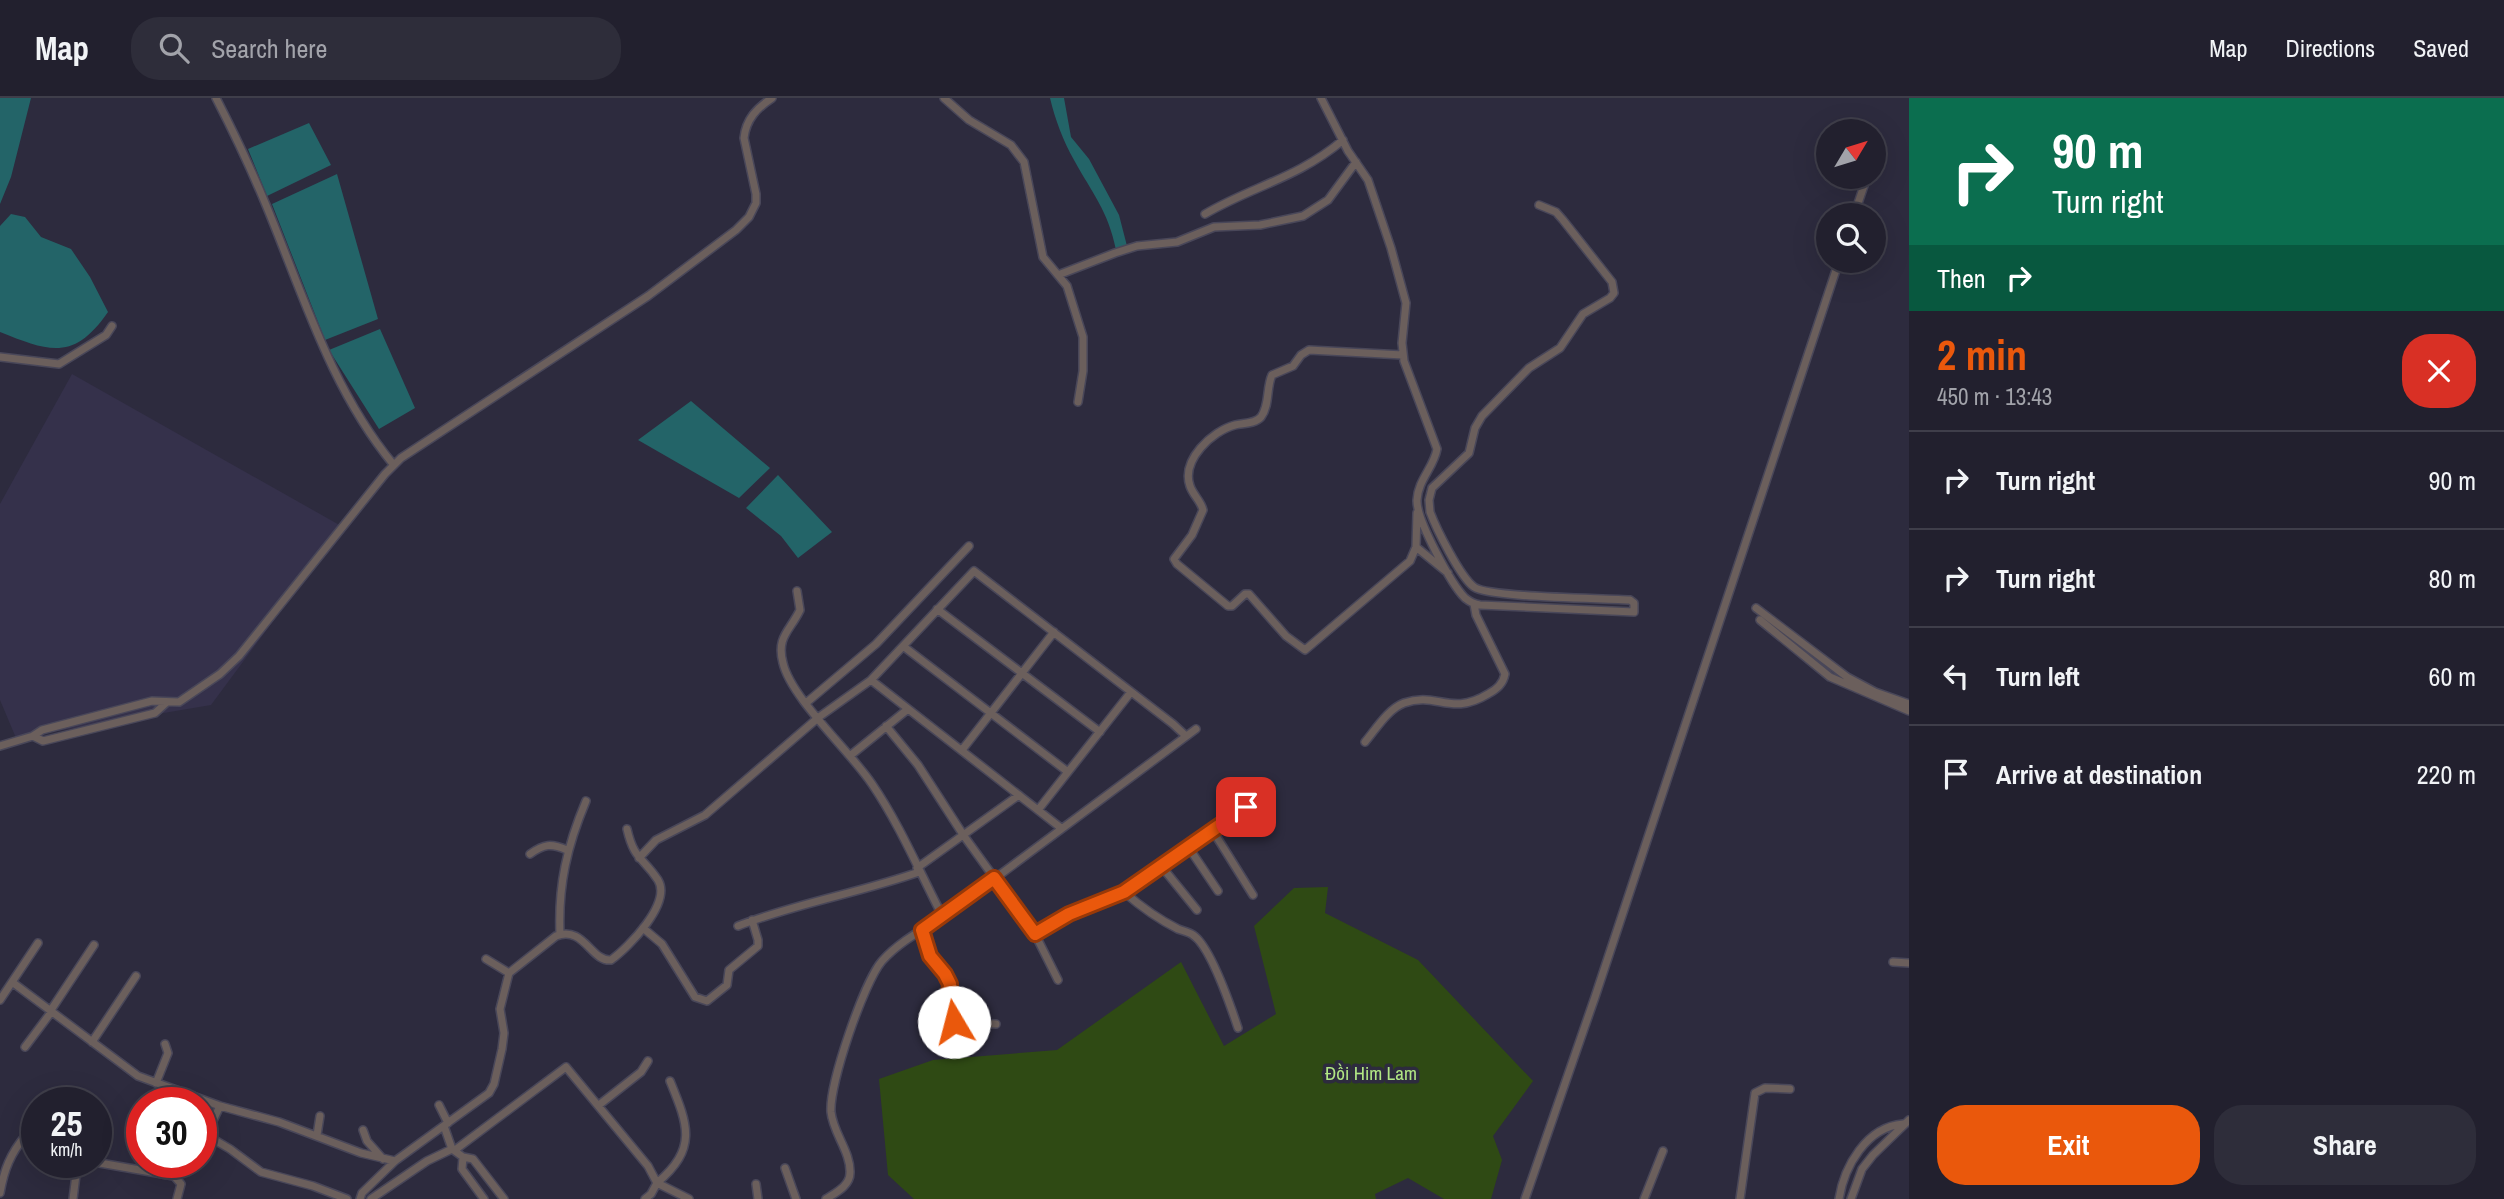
<!DOCTYPE html>
<meta charset="utf-8">
<style>
:root{--surface:#22202e;--page:#2e2d3a;--text:#f1f3f6;--muted:#a2a3aa;--line:#3f3e4a;--accent:#ea580c}
body{margin:0;font-family:"Archivo Narrow",sans-serif;background:var(--page);color:var(--text);height:100vh;display:flex;flex-direction:column;font-size:26px;white-space:nowrap}
*{box-sizing:border-box;margin:0}
p{font-size:23px;color:var(--muted)}
.icon{flex:none;width:38px;height:38px;fill:none;stroke:currentColor;stroke-width:2;stroke-linecap:round;stroke-linejoin:round}
.map{position:relative;flex:1;overflow:hidden}
.side{display:flex;flex-direction:column;background:var(--surface);width:595px}
.side>*{flex:none}
.guide{background:#0b6e4f;color:#fff;overflow:hidden}
.needle{width:46px;rotate:52deg}
.buttons{position:absolute;left:1816px;top:21px;display:grid;gap:14px}
.buttons a{display:grid;place-items:center;width:70px;height:70px;border-radius:50%;background:var(--surface);box-shadow:0 7px 28px #0002,0 0 0 2px var(--line);font-size:35px}
.speed{position:absolute;left:21px;top:989px;display:flex;gap:14px;font-size:35px;font-weight:700;text-align:center}
.speed>*{display:grid;place-content:center;width:91px;height:91px;border-radius:50%;background:var(--surface);box-shadow:0 7px 28px #0002,0 0 0 2px var(--line);line-height:1}
.speed small{font-size:18px;font-weight:400}
.speed .limit{border:10px solid #d22;background:#fff;color:#111}
.pin{position:absolute;display:grid;place-items:center;width:60px;height:60px;color:#fff;margin:-30px;border-radius:14px;box-shadow:0 4px 10px #0006}
.me{position:absolute;width:77px;margin:-38px;rotate:352deg;stroke-linejoin:round;filter:drop-shadow(0 0 5px #0008)}
.turn{display:flex;align-items:center;gap:24px;height:147px;padding:0 28px;font-size:32px}
.turn .icon{width:91px;height:91px;stroke-width:2.5}
.turn b{display:block;font-size:49px;line-height:60px}
.then{display:flex;align-items:center;height:66px;padding:0 28px;background:#0003;gap:14px;font-size:26px}
.round{display:grid;place-items:center;flex:none;width:74px;height:74px;border-radius:28px;background:var(--page)}
.headline{display:flex;align-items:center;justify-content:space-between;height:119px;padding:0 28px}
h1{font-size:42px;font-weight:700;line-height:52px;color:var(--accent)}
.primary-button{display:flex;gap:14px;margin-top:auto;padding:14px 28px}
.primary-button a{flex:1;height:80px;border-radius:28px;background:var(--accent);color:#fff;font-size:28px;font-weight:700;line-height:80px;text-align:center}
.primary-button a+a{background:var(--page);color:var(--text)}
ul{padding:0;list-style:none}
li{display:flex;align-items:center;gap:21px;height:98px;padding:0 28px;border-top:2px solid var(--line)}
li div{flex:1}
li b{display:block;font-size:26px}
li em{font-style:normal}
header{display:flex;align-items:center;gap:42px;box-sizing:border-box;height:98px;padding:0 35px;background:var(--surface);border-bottom:2px solid var(--line)}
header strong{font-size:33px}
nav{display:flex;gap:38px;margin-inline-start:auto;font-size:24px}
.search{width:490px;height:63px;background:var(--page);display:flex;align-items:center;gap:18px;box-sizing:border-box;padding:0 24px;border-radius:28px;color:var(--muted);font-size:26px}
main{display:flex;flex:1;min-height:0}
.map>svg:first-child{display:block}
.built{fill:#35314b}
.green{fill:#2f4a14}
.water{fill:#236468}
.lines{fill:none;stroke-linecap:round;stroke-linejoin:round}
.street-casing{stroke:#494759;stroke-width:10}
.street{stroke:#6b5f5c;stroke-width:7}
.route-casing{stroke:#983908;stroke-width:18}
.route{stroke:#ea580c;stroke-width:12}
.labels{text-anchor:middle;stroke-width:7;stroke-linejoin:round;paint-order:stroke}
.park-label{font-size:19px;fill:#b1e684;stroke:#2d2b3e}
</style>
<header>
<strong>Map</strong>
<div class="search"><svg class="icon" aria-label="search" viewBox="0 0 24 24"><circle cx="10" cy="10" r="6"/><path d="M15 15l6 6"/></svg>Search here</div>
<nav><a>Map</a><a>Directions</a><a>Saved</a></nav>
</header>
<main>
<div class="map">
<svg width="1909" height="1101" viewBox="0 0 1909 1101">
<rect width="100%" height="100%" fill="#2d2b3e"/>
<!-- built -->
<path class="built" d="M72 276 343 429 211 607 16 640 0 602V406Z"/>
<!-- green -->
<path class="green" d="M1328 789 1325 815 1418 862 1533 983 1493 1038 1502 1062 1491 1101H1444L1408 1080 1375 1096 1376 1101H914L888 1077 879 981 933 962 1057 952 1181 864 1224 948 1276 916 1254 828 1294 790Z"/>
<!-- water -->
<path class="water" d="M0 0H31L11 79 0 106Z
M1050 0H1064L1071 39 1089 61 1119 117 1127 148 1116 152C1108 112 1092 95 1074 62 1063 43 1055 21 1050 0Z
M309 25 331 67 267 98 248 51Z
M337 76 378 221 325 242 272 106Z
M11 116 25 119 41 139 71 151 90 179 108 214C74 263 50 254 0 234V128Z
M380 231 415 310 379 331 329 252Z
M691 303 770 370 739 400 638 342Z
M778 377 832 434 798 460 781 438 746 410Z"/>
<g class="lines">
<!-- street casing -->
<g class="street-casing">
<path id="street" d="M216 0C234 35 251 71 266 107 303 196 331 291 393 366
M944 0 969 22 1011 47 1024 64 1043 159 1067 188 1083 239V273L1078 304
M1321 0 1348 53 1368 82 1391 150 1406 205 1402 245 1404 263 1437 351C1434 369 1418 382 1417 402 1416 421 1451 486 1465 500 1470 504 1474 506 1480 507L1634 514V505L1630 502C1604 500 1489 500 1474 489 1460 479 1436 430 1430 414L1429 402 1432 390 1469 355 1475 330 1482 318 1529 270 1560 250 1583 216 1610 200 1614 195 1612 184 1563 122 1556 114 1539 107
M1874 57 1876 51
M1205 116C1253 88 1298 80 1343 42
M1854 117 1867 79
M1058 177 1115 155 1137 148 1177 144 1214 129 1260 127 1303 118 1328 102 1356 64
M1403 257 1309 252 1301 257 1293 268 1272 277C1266 290 1270 307 1261 319 1255 326 1243 325 1235 327 1212 333 1181 362 1190 388 1193 397 1201 403 1203 412L1192 437 1174 461 1177 466 1228 508H1232L1245 496H1249L1286 538 1305 552 1410 463 1416 449 1417 415
M0 259 59 266 106 237 112 228
M1416 449 1448 475
M797 493 800 512C790 533 776 539 783 565 791 600 850 653 872 686 900 727 920 775 943 819
M1756 510 1847 579 1875 594 1909 606
M937 511 1100 634
M1760 522 1830 579 1909 613
M903 548 1068 674
M871 582 1061 730
M806 605 876 546 969 448
M886 628 918 667 964 738 1035 836 1069 816 1124 794 1244 712 1246 708 1230 688
M33 638 43 643 155 615 166 605
M1365 644C1376 631 1388 611 1404 605 1437 593 1450 619 1488 596 1497 591 1503 586 1505 576L1476 517 1474 506
M0 648 33 638 42 632 152 603 179 604 220 576 239 558 385 376 401 360 648 198 736 132 749 119 756 105V96L744 40C746 21 757 10 772 0
M962 652 1054 534
M851 657 908 611
M1038 712 1131 594
M1213 733 1253 797
M1189 750 1218 793
M530 756C544 746 551 745 567 752
M639 760 656 742 705 717 819 619 871 582 974 473 1173 626 1186 638
M1162 769 1197 812
M917 770 1019 697
M1124 794C1140 808 1158 821 1178 831 1183 833 1189 834 1193 837 1210 848 1231 909 1238 930
M738 828C797 805 859 795 919 774
M643 830 662 846 695 899 707 903 727 887 729 872 758 848V842L752 822
M922 832C925 841 927 851 931 860 936 868 945 873 949 882 954 895 944 910 949 921L954 924 996 926
M560 836C558 787 567 748 586 703
M1035 836 1058 882
M486 861 509 875
M1893 864 1909 865
M12 884 38 845
M0 902 12 884 138 978 220 1008 279 1024 361 1055 395 1063
M51 912 94 847
M92 944 136 878
M25 949 52 913
M670 983C688 1027 698 1050 657 1085L689 1101
M156 985 168 955 165 946
M163 988 166 1004
M439 1007 448 1025
M599 1007 641 974 648 963
M444 1028 452 1051
M363 1032 367 1043 383 1061
M201 1034 230 1051 261 1074 313 1088 347 1101
M206 1037 220 1008
M317 1037 320 1018
M455 1052 566 969 648 1068 657 1085 651 1096 645 1101
M463 1059 462 1071 484 1101
M94 1064 174 1078 181 1086 177 1101
M785 1070 796 1101
M756 1086 758 1101
M0 1095C4 1072 10 1056 26 1037
M73 1101 77 1069 81 1064
M360 1101 362 1095 395 1063 489 995 494 986 502 951 504 935 500 911 509 875 556 838C584 827 591 864 611 862 629 849 672 805 658 782 643 759 634 762 627 731
M371 1101 427 1063 452 1051 463 1059 473 1061 504 1101
M826 1101C835 1095 850 1088 850 1075 851 1054 833 1035 831 1014 829 986 864 884 882 863 899 844 922 832 943 819L1196 631
M1525 1101 1595 899 1839 163
M1644 1101 1663 1053
M1740 1101 1755 995 1765 990 1790 991
M1839 1101C1844 1069 1866 1029 1903 1026
M1851 1101 1862 1071 1873 1057 1909 1022"/>
</g>
<!-- street -->
<use href="#street" class="street"/>
</g>
<g class="lines">
<!-- route casing -->
<g class="route-casing">
<path id="route" d="M954 924 947 919 950 886 945 876 930 858 922 832 994 780 1035 836 1069 816 1124 794 1246 709"/>
</g>
<!-- route -->
<use href="#route" class="route"/>
</g>
<g class="labels">
<!-- park labels -->
<g class="park-label">
<text x="1371" y="982">Đồi Him Lam</text>
</g>
</g>
</svg>
<div class="buttons">
<a><svg class="needle" viewBox="-14 -14 28 28"><path d="M0-13l5 13h-10z" fill="#e53935"/><path d="M0 13l5-13h-10z" fill="#a2a3aa"/></svg></a>
<a><svg class="icon" aria-label="search" viewBox="0 0 24 24"><circle cx="10" cy="10" r="6"/><path d="M15 15l6 6"/></svg></a>
</div>
<div class="speed"><div>25<small>km/h</small></div><div class="limit">30</div></div>
<div class="pin" style="left:1246px;top:709px;background:#d93025"><svg class="icon" aria-label="arrive" viewBox="0 0 24 24"><path d="M6 21V4h12l-3 4 3 4H6"/></svg></div>
<svg class="me" style="left:954px;top:924px" viewBox="-20 -20 40 40"><circle r="19" fill="#fff"/><path d="M0-13L10 11 0 6-10 11z" fill="#ea580c"/></svg>
</div>
<section class="side">
<div class="guide">
<div class="turn"><svg class="icon" aria-label="right" viewBox="0 0 24 24"><path d="M7 20v-9h11M14 6l5 5-5 5"/></svg><div><b>90 m</b>Turn right</div></div>
<div class="then">Then<svg class="icon" aria-label="right" viewBox="0 0 24 24"><path d="M7 20v-9h11M14 6l5 5-5 5"/></svg></div>
</div>
<div class="headline"><div><h1>2 min</h1><p>450 m · 13:43</p></div><a class="round" style="background:#d93025;color:#fff"><svg class="icon" aria-label="close" viewBox="0 0 24 24"><path d="M6 6l12 12M18 6L6 18"/></svg></a></div>
<ul>
<li><svg class="icon" aria-label="right" viewBox="0 0 24 24"><path d="M7 20v-9h11M14 6l5 5-5 5"/></svg><div><b>Turn right</b></div><em>90 m</em></li>
<li><svg class="icon" aria-label="right" viewBox="0 0 24 24"><path d="M7 20v-9h11M14 6l5 5-5 5"/></svg><div><b>Turn right</b></div><em>80 m</em></li>
<li><svg class="icon" aria-label="left" viewBox="0 0 24 24"><path d="M17 20v-9H6M10 6l-5 5 5 5"/></svg><div><b>Turn left</b></div><em>60 m</em></li>
<li><svg class="icon" aria-label="arrive" viewBox="0 0 24 24"><path d="M6 21V4h12l-3 4 3 4H6"/></svg><div><b>Arrive at destination</b></div><em>220 m</em></li>
</ul>
<div class="primary-button"><a>Exit</a><a>Share</a></div>
</section>
</main>
